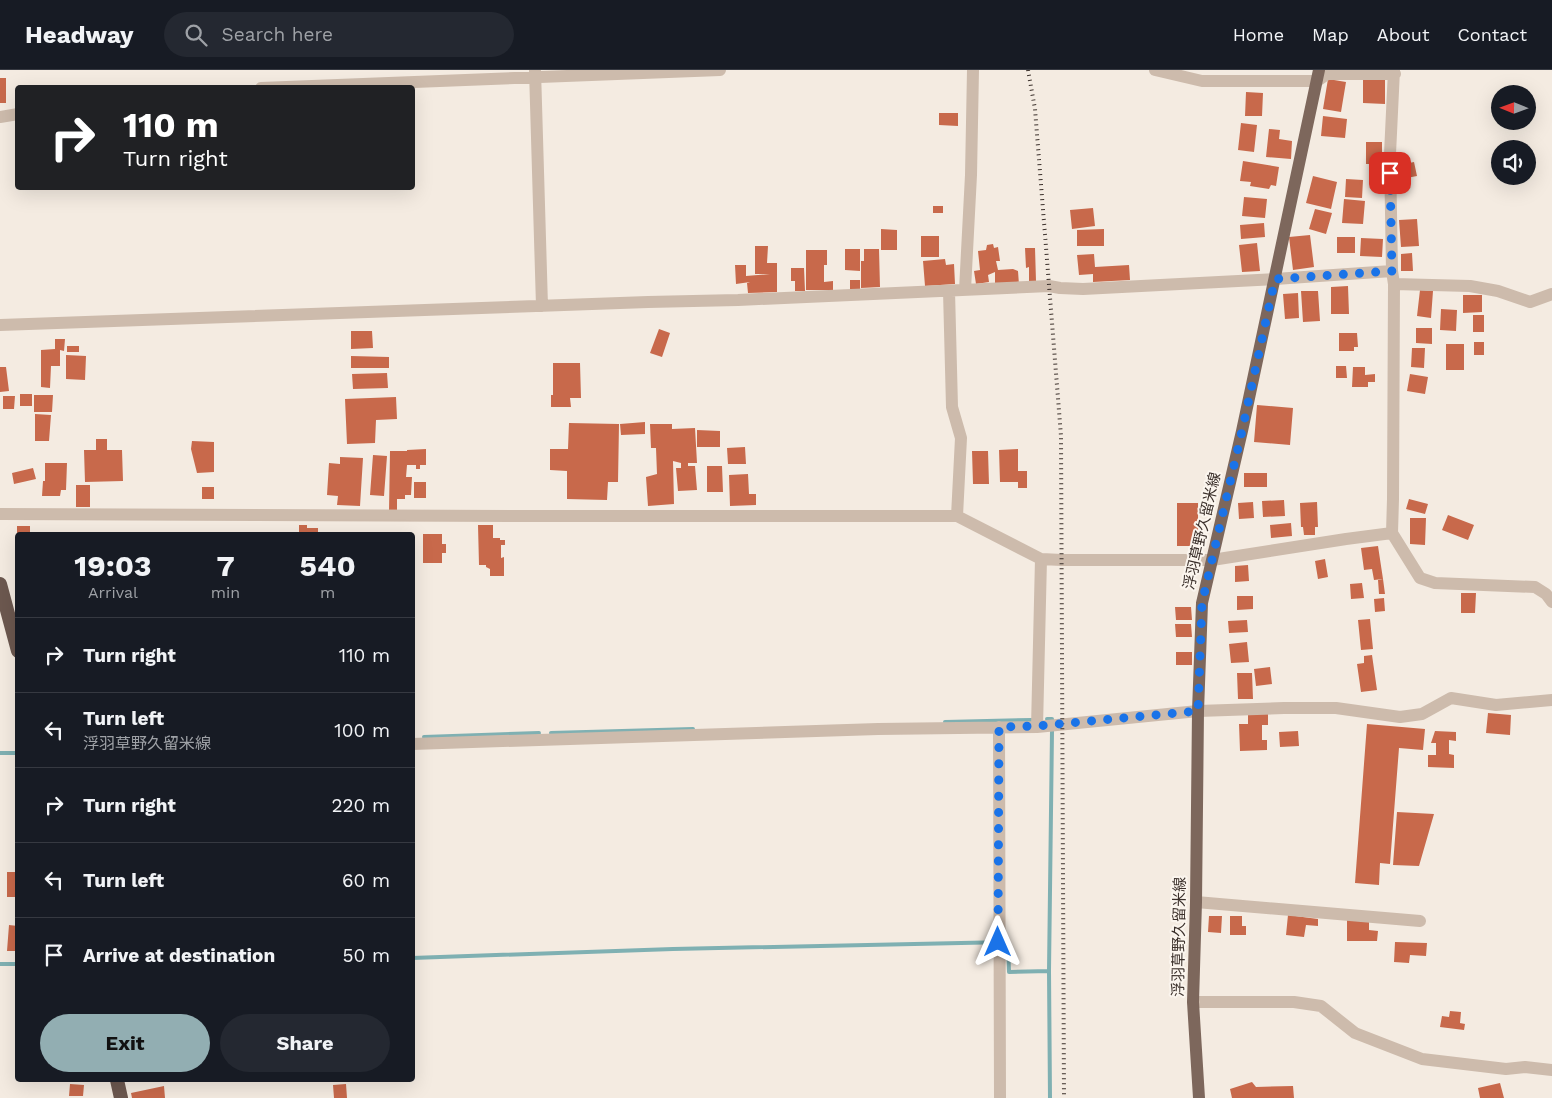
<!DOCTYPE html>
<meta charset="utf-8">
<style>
:root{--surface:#171b24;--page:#242831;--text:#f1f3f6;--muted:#9ea1a6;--line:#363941;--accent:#92aeb2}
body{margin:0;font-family:"Work Sans","Noto Sans JP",sans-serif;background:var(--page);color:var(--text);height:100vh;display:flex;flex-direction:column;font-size:19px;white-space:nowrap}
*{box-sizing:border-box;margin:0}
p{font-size:16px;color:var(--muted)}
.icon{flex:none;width:28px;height:28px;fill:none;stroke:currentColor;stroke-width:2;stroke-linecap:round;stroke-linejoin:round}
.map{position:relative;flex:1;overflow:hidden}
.side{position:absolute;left:15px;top:462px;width:400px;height:550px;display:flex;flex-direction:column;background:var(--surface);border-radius:5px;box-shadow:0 5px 20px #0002}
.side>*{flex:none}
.guide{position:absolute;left:15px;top:15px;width:400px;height:105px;border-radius:5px;box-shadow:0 5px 20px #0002;background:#202124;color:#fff;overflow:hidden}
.needle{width:32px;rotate:271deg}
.controls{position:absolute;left:1491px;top:15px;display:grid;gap:10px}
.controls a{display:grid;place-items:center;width:45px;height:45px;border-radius:50%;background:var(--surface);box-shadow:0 5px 20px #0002;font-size:25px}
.pin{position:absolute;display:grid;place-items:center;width:42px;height:42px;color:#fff;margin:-21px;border-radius:10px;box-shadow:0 2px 8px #0006}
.me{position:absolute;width:55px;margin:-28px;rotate:0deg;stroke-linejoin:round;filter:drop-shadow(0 0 4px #0008)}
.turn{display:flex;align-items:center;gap:18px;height:105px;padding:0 25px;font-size:22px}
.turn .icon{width:65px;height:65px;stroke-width:2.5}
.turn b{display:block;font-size:35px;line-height:42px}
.eta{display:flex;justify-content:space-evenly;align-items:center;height:85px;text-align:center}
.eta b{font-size:30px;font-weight:700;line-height:35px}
.action{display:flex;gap:10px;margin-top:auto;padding:10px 25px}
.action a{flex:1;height:58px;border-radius:30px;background:var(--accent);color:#111;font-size:20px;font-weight:700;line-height:58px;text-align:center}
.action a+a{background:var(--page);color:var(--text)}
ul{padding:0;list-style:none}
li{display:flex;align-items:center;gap:15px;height:75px;padding:0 25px;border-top:1px solid var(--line)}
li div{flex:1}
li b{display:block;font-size:19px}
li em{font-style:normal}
header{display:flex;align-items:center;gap:30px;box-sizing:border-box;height:70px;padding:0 25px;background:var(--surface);border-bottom:1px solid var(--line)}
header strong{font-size:24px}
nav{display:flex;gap:28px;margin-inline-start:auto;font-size:18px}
.search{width:350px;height:45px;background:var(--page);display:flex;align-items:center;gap:12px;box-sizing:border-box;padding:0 18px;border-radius:28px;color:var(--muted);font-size:19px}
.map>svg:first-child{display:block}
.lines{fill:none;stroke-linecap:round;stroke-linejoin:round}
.stream{stroke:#7fb0b2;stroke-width:4}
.building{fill:#c8694b}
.minor{stroke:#cdbbac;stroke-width:12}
.primary{stroke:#7d675c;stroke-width:12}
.trunk{stroke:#6c584f;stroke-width:14}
.rail{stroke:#3b302b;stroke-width:4;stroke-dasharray:1 4;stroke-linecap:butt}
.route{stroke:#1a73e8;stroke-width:9;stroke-dasharray:0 16.2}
.labels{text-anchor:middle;stroke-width:4;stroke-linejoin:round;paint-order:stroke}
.street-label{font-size:15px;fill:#3b302b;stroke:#fbf5ee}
</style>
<header>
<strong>Headway</strong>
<div class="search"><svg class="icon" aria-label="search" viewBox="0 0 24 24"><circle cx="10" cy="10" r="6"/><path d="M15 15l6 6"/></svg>Search here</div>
<nav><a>Home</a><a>Map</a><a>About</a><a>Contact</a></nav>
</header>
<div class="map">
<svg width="1552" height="1028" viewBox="0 0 1552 1028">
<rect width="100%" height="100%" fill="#f4ebe1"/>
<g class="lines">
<!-- stream -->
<path class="stream" d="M1047 649H1052V651
M945 652 1032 650
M551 663 693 659
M424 667 539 663
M0 683H18
M412 888 673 879 1008 872 1009 902 1049 901
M0 894H18
M1050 1028 1049 901 1052 661"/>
</g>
<!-- building -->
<path class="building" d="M0 8H6V33H0Z
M1328 9 1346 12 1341 42 1323 39Z
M1363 9H1385V34L1363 33Z
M1246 22 1263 23 1262 46H1245Z
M939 43H958V56L939 55Z
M1323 46 1347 49 1345 68 1321 66Z
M1241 53 1257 55 1254 82 1238 80Z
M1269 59 1280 60 1279 69 1292 71 1291 89 1266 87Z
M1366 72H1382V94H1366Z
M1395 87H1402L1404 94 1414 92 1417 106 1396 110Z
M1243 91 1279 97 1276 116 1271 115 1269 119 1250 116 1251 112 1240 111Z
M1313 106 1337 112 1331 139 1306 133Z
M1346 109 1363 110 1362 128 1345 127Z
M1244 127 1267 129 1265 148 1242 146Z
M1344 129 1365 131 1363 154 1342 153Z
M933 136H943V143H933Z
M1093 138 1095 156 1072 159 1070 140Z
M1315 139 1332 143 1326 164 1309 159Z
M1417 149 1419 176 1401 177 1399 150Z
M1264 153 1265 167 1241 169 1240 155Z
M881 159 897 160V180H881Z
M1104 159V176H1077V160Z
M1310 165 1314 197 1293 200 1289 167Z
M921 166H939V187H921Z
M1337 167H1355V183H1337Z
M1361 168 1383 169 1382 187 1360 186Z
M1257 173 1260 201 1242 202 1239 175Z
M993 174 994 178 998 177 1000 191H996L998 200 1013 199 1018 201 1019 215H995V202L988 205 989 212 976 214 974 201 980 200 978 181 986 180 987 175Z
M755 176H768L767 193H777V222L748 223 747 213 750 212 736 214 735 195H746V206L770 204H755Z
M1025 178H1035L1036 211H1029V197L1026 198Z
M845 179H860V201L845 200Z
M864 179H879L880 217 861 218V191H864Z
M806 180H827V195H824V212L833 211V220H806Z
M1412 183 1413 201H1401V184Z
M1094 184 1095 197 1129 195 1130 210 1093 212V204L1079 205 1077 185Z
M945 189 946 195 954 194 955 214 925 216 923 191Z
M791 198H804L805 221H795V211H791Z
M850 210H860V221H850Z
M1348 216 1349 244H1331V217Z
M1420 220 1433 221 1431 248 1417 246Z
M1301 221H1318L1320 251 1303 252Z
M1298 223 1299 248 1285 249 1283 224Z
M1463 225H1482V242L1463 243Z
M1441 239 1457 240 1456 261 1440 260Z
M1473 245H1484V262H1473Z
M1416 258H1432V274L1416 273Z
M659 259 670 263 662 287 650 283Z
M351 261H372L373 278 351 279Z
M1339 263H1357L1358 277H1354V281H1339Z
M55 269H65L64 281 60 280V296H51L50 318 41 317V280L55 279Z
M1474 272H1484V285H1474Z
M1446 274H1464V300H1446Z
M67 276H79V282H67Z
M1412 278H1425L1424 298 1411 297Z
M66 285 86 286 85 310 66 309Z
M351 286 389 287V298H351Z
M553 293H580L581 328H570L571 337H551V325H553Z
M1336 296H1346L1347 308H1336Z
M0 297H6L9 321 0 322Z
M1353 297H1365V305L1375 304V312H1368V317H1352Z
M387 303 388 318 353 319 352 304Z
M1410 304 1428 307 1425 324 1407 321Z
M20 324H32V336H20Z
M34 325H53L52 342H34Z
M3 326H15L14 339H3Z
M396 327 397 349 376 350 375 373 347 374 345 329Z
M1257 335 1293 338 1290 375 1254 372Z
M35 344 51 345 49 371H35Z
M645 352V364L621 365 620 354Z
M569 353 619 354 618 412H608L607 430 567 429V401L550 400V379H568Z
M650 354H672V359L695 358 697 393H688V396H695L697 420 678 421 676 398H681V393L673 391 674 434 648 436 646 407 657 404 656 378H651Z
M697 360 720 361V377H697Z
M96 369H107V380H122L123 411 85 412 84 380H96Z
M192 371 214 372V402L197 403 191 379Z
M745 377 746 394H728L727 378Z
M426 379V395H420V399H416V395H407L406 407H412L411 425H405V429H397V442H389L390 381H407V380Z
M1018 379V401H1027V418H1018V412H1000L999 380Z
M972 381H988L989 414H973Z
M373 385 387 386 384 426 370 425Z
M340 387 363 388 360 436 337 435 338 426 327 425 329 393 340 394Z
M45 393H67L66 420H61L60 426H42L43 411H45Z
M707 396H722L723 422H707Z
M33 398 36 409 14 414 12 403Z
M1244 403H1267V417H1244Z
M748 404 749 424H756V435L730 436 729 405Z
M414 412H426V428H414Z
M76 415H90V437H76Z
M202 417H214V429H202Z
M1409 429 1428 434 1425 444 1406 439Z
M1284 430 1285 446 1263 447 1262 431Z
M1253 432 1254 448 1239 449 1238 433Z
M1317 432 1318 457H1315V465H1304L1303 457H1301L1300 433Z
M1177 433H1198V476H1177Z
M1448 445 1474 455 1468 470 1442 460Z
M1410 448H1426L1425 475 1410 474Z
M1291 453 1292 466 1271 468 1270 455Z
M299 455H307V458H318V465H299Z
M478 455H493V468H500V470H505V475H501V488L504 487V506H490V499L486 497V495H479Z
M17 456H30V465H17Z
M423 464H442V474H446V483H442V493H423Z
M1378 476 1383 509 1385 524H1379L1378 510 1383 509 1374 510 1372 499 1364 500 1361 478Z
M1325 489 1328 507 1318 509 1315 491Z
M1248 495 1249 511 1235 512V496Z
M1362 513 1364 528 1351 529 1350 514Z
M1461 523H1476L1475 543H1461Z
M1237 526H1253V539L1237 540Z
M1384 528 1385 541 1375 542 1374 529Z
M1175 537H1191L1192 550H1176Z
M1370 549 1373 579 1361 580 1358 550Z
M1247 550 1248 562 1229 563 1228 551Z
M1175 554H1191L1192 567H1176Z
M1247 572 1249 592 1231 593 1229 574Z
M1176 582H1192V595H1176Z
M1372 585 1377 620 1361 622 1357 594 1364 593V586Z
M1270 597 1272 614 1256 616 1254 599Z
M1237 603H1252L1253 629H1238Z
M1268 643V655H1262V670H1267V680L1240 681 1239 654H1248V644Z
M1488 643 1511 645 1510 665 1486 663Z
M1367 654 1425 659 1423 680 1399 678 1390 794 1380 793 1379 815 1355 813Z
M1298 661 1299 676 1280 677 1279 662Z
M1435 661 1456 662V671L1449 670V684L1454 685V698L1428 697V685H1436V673H1431Z
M1397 742 1434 744 1419 796 1393 795Z
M7 802H18V827H7Z
M1288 845 1318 849V856L1306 855 1304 867 1286 865Z
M1209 846H1222L1221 863 1208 862Z
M1230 846H1242V856H1246V865H1230Z
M1347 850H1369V860L1378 861 1377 871H1347Z
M9 855 18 856V881H7Z
M1395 872 1427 873 1426 886 1410 885 1409 893 1394 892Z
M1450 941 1461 942 1460 953 1465 954 1464 960 1440 957 1442 946 1449 947Z
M1252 1012 1256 1017 1293 1016 1294 1028H1232L1230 1019Z
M1500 1013 1504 1028H1480L1478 1018Z
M70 1014 84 1015 83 1026H69Z
M346 1014 347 1028H334L333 1015Z
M164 1016 165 1028H132L131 1023Z"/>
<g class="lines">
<!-- minor -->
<path class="minor" d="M535 0 542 236
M1155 0 1202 11H1317L1327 4H1395
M1394 0 1390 84 1392 201 1394 214 1393 429 1392 463 1420 508 1435 513 1535 517 1546 524 1552 532
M261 18 720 0
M0 47 18 44
M1394 214 1470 216 1498 221 1530 232 1552 224
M965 220 971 105 973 0
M949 221 952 337 961 368 957 446
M0 255 648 232 738 230 1049 216 1060 218 1083 219 1275 209 1392 201
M0 444 541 446H957L1041 489 1062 490H1212L1346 469 1392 463
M999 657 1000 1028
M1037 657 1041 489
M412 674 878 659 1037 657 1198 641 1284 638H1336L1400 647 1422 644 1451 628 1496 635 1552 630
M1196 832 1420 851
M1193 932H1294L1321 936 1355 963 1422 989 1506 999 1525 997 1552 1000"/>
<!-- primary -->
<path class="primary" d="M1199 1028 1193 932 1196 832 1198 641 1202 533 1242 361 1319 0"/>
<!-- trunk -->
<path class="trunk" d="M0 514 18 581
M117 1010 121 1028"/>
<!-- rail -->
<path class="rail" d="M1028 0 1035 39 1061 366 1064 1028"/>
</g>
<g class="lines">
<!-- route -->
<path class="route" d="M998 872 999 657 1037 656 1198 641 1202 533 1242 361 1275 209 1392 201 1390 103"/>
</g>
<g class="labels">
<!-- street labels -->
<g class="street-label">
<text transform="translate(1202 461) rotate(-77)" y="5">浮羽草野久留米線</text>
<text transform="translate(1179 867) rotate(-89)" y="5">浮羽草野久留米線</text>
</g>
</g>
</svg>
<div class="controls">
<a><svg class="needle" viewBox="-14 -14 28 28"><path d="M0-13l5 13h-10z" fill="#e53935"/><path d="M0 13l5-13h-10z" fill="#9ea1a6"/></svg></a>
<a><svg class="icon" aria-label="sound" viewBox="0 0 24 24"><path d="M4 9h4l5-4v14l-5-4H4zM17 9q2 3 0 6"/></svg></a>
</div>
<div class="pin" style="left:1390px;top:103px;background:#d93025"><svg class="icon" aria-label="arrive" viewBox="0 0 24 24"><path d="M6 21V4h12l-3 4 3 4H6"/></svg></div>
<svg class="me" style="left:998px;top:872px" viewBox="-20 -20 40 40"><path d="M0-17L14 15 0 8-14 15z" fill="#1a73e8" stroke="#fff" stroke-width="4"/></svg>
<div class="guide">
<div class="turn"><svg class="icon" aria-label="right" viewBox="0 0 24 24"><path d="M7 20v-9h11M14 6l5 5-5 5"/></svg><div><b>110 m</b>Turn right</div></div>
</div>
<section class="side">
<div class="eta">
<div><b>19:03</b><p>Arrival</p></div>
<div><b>7</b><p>min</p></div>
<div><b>540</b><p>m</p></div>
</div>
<ul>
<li><svg class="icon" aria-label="right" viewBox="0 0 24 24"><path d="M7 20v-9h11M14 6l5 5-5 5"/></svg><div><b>Turn right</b></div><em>110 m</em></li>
<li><svg class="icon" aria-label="left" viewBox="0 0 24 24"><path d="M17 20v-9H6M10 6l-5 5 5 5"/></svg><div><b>Turn left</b><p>浮羽草野久留米線</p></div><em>100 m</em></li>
<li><svg class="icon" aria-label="right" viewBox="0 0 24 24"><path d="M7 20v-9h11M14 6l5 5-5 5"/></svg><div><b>Turn right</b></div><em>220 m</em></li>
<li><svg class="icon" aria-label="left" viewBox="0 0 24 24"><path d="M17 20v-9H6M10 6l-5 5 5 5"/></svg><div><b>Turn left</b></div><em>60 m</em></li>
<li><svg class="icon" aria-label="arrive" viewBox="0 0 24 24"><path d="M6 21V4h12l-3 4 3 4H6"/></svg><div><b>Arrive at destination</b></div><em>50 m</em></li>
</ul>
<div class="action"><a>Exit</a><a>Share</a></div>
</section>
</div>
